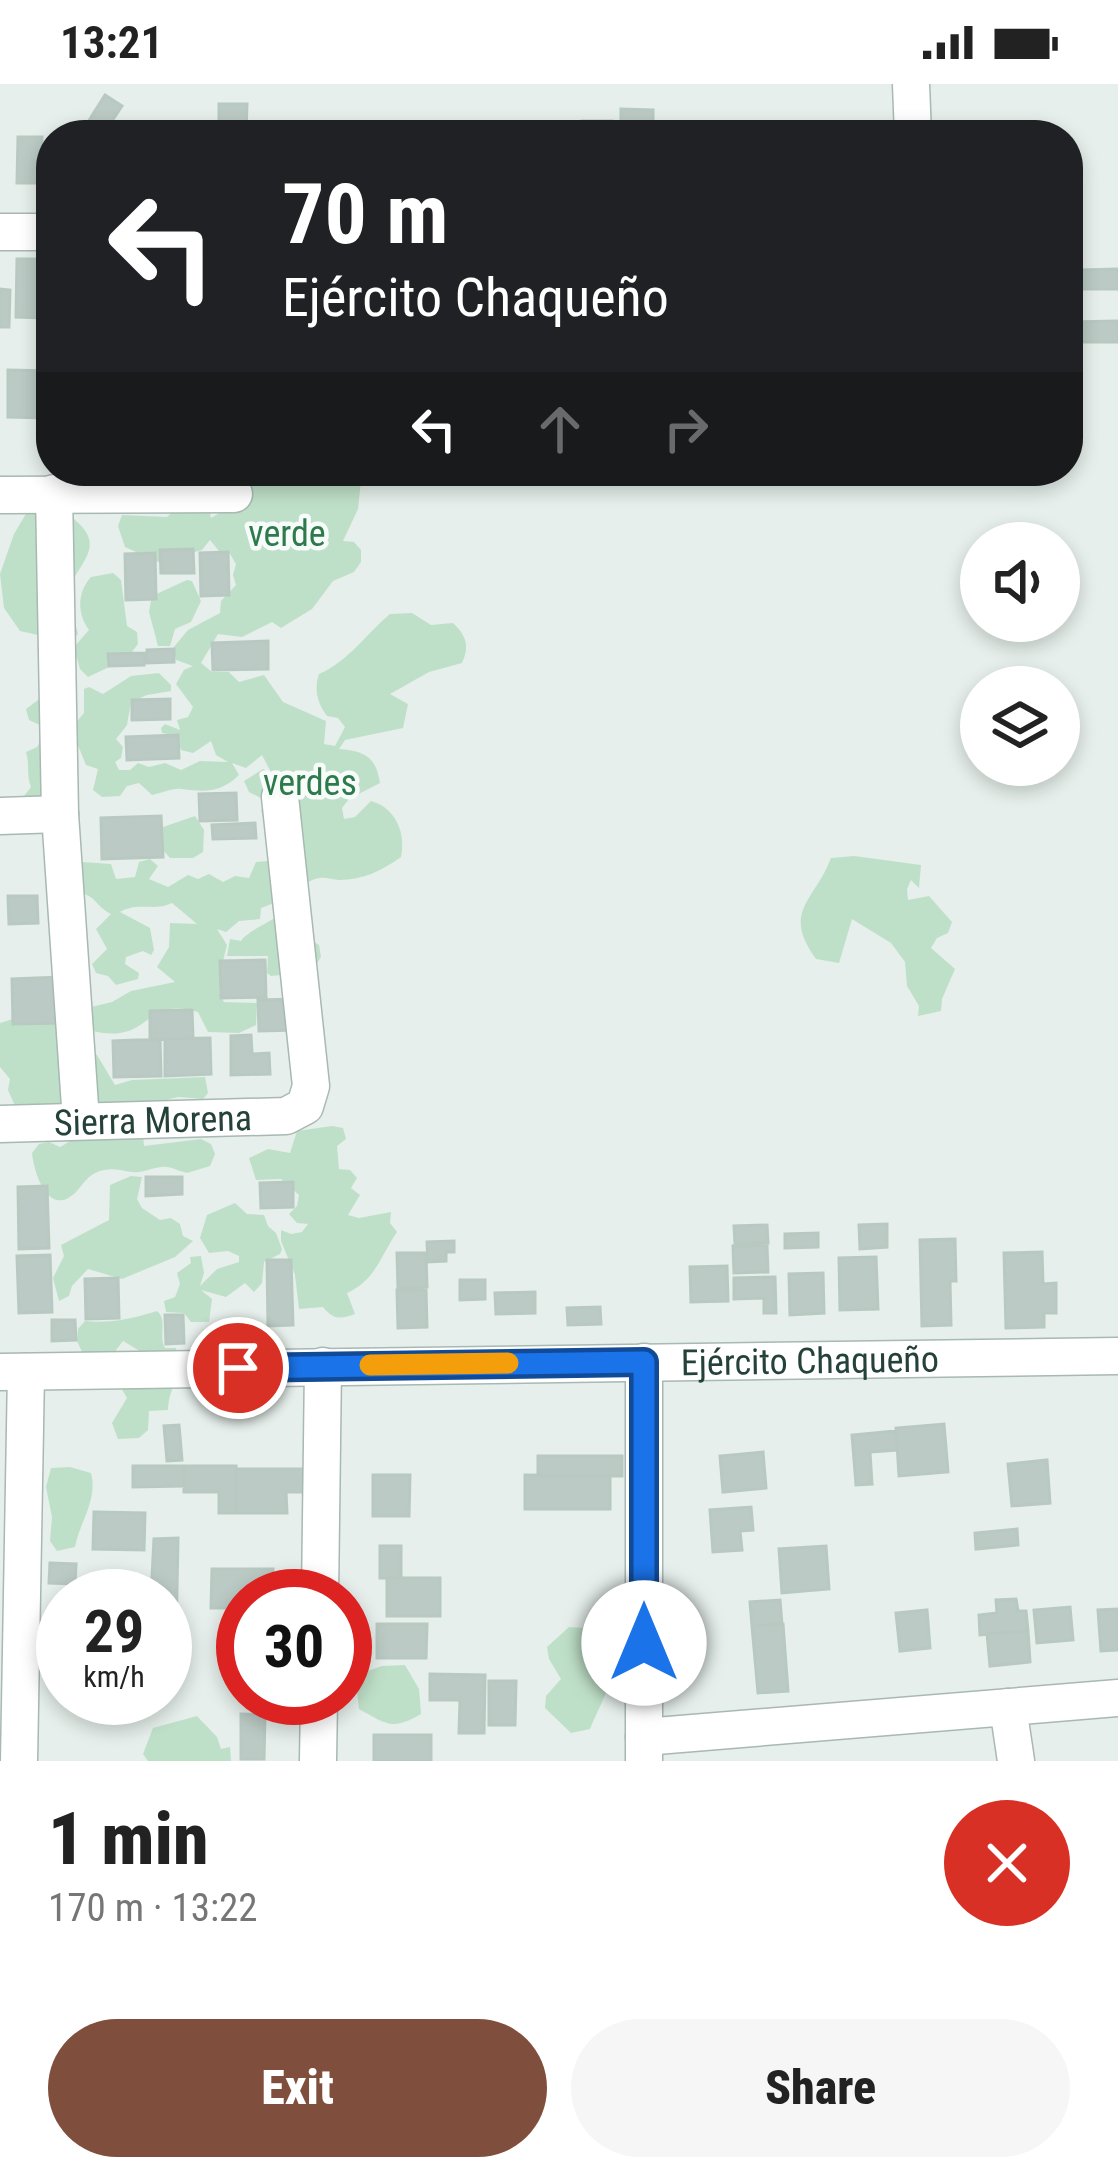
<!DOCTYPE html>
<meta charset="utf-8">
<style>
:root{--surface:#fff;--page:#f6f6f6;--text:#222;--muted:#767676;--accent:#804e3d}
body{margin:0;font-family:"Roboto Condensed",sans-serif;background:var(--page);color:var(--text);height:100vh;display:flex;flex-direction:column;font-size:45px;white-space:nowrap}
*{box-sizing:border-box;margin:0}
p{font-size:39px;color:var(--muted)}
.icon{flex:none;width:66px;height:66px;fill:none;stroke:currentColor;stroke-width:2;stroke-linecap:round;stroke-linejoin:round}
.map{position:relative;height:1677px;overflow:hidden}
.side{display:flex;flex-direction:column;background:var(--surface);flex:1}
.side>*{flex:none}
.guide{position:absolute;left:36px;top:36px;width:1047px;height:366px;border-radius:48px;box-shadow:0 6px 18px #0003;background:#202124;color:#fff;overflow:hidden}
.buttons{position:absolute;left:960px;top:438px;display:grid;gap:24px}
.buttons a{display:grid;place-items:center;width:120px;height:120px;border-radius:50%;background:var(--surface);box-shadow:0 6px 18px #0003;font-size:60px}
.speed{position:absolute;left:36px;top:1485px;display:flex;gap:24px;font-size:60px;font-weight:700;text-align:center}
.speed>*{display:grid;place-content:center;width:156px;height:156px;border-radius:50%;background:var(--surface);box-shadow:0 6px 18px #0003;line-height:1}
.speed small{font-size:30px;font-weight:400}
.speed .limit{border:18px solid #d22;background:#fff;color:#111}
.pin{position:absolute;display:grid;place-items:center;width:102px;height:102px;color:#fff;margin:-51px;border:6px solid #fff;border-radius:50%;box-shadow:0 3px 12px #0007}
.me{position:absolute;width:132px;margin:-66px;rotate:0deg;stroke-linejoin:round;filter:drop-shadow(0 0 9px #0008)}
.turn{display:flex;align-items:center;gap:42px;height:252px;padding:0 48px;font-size:54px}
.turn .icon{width:156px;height:156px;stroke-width:2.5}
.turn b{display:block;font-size:84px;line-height:102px}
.lanes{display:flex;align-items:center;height:114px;padding:0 48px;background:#0003;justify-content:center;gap:60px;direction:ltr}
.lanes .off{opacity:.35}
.round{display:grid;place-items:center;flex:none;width:126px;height:126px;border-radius:63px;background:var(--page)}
.summary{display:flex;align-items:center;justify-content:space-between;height:204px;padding:0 48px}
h1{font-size:72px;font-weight:800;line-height:90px}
.primary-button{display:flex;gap:24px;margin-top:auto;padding:24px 48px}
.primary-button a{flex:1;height:138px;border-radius:72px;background:var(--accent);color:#fff;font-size:48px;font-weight:800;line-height:138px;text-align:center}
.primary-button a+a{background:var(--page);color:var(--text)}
.status{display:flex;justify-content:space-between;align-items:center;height:84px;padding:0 60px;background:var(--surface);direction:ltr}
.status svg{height:33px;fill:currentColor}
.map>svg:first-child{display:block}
.green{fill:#bfe0c8}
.building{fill:#bbcac4;stroke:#b8c9c2;stroke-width:3}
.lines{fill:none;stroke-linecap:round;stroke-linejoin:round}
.minor-casing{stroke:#a8b8b2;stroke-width:39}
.minor{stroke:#fff;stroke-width:36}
.route-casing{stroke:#114b97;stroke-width:30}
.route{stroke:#1a73e8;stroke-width:21}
.slow{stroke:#f59e0b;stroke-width:21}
.labels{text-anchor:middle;stroke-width:9;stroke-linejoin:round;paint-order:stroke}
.park-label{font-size:36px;fill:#2d7a4b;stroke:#f7fbf9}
.street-label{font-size:36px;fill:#24423a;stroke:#f7fbf9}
</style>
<div class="status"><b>13:21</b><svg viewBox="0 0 49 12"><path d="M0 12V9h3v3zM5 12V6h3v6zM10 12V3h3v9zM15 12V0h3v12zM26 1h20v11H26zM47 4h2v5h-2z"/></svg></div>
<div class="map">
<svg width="1118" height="1677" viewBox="0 0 1118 1677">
<rect width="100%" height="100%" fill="#e6efeb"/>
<!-- green -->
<path class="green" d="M213 387H362L358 425 343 457 354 458 361 466V478L354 488 333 497 312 525 281 544 272 538 242 553 218 550 201 579 212 588H229L239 598 264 591 283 618 326 637 324 660 335 662 345 643 338 634 327 632C317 619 314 605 319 590 349 577 365 551 390 530L412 529 431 541 453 539C466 551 470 562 462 579L429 588 390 610 408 620 403 644 345 656 339 665C364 667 376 672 380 699L349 715 342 724 344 735 355 733 371 717C396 724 406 749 401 773 383 786 363 796 339 796 333 796 326 793 320 794 303 796 285 817 261 824L260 835 239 837 226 848 217 845 227 861 221 885 219 909 224 918 257 919 256 941 239 949 208 948 198 928C143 911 152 961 93 947L91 923 112 918 131 907 175 898 157 883 169 863 170 839 197 840 172 819C154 828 138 817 120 828L150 844 154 866 151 871 143 867 126 873 125 880 139 889 138 895 116 901 108 892 96 889 92 880 107 865 96 845 111 830C94 822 95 807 73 810L74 788 82 778 111 780 116 795 135 793 139 778 150 775 158 782 149 795 168 803 188 791 198 795 209 790 223 798 235 792 249 794 256 778 279 776 261 727 269 718 249 708 244 697 263 685 272 690 262 671 246 684 232 679 239 691C220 709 206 708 182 705 172 704 162 709 152 711L139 699 127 702 120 712 102 713 93 706 98 685 86 681 75 654 66 700 31 720 24 712 31 703C26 691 30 681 26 668L37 663 43 653 40 641 29 636 26 625 55 603 73 642 84 629V605L89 603 103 610 131 592 159 589 171 601V607L147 611 131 618 127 641 116 655 123 663 121 674 115 678 119 686H130L138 679 149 683 165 679 181 686 200 677 228 678 216 671 211 657 193 669 181 666 175 651 162 649 161 644 165 640 180 646 177 636 188 633 193 623 176 600 184 586 193 582 176 576 173 564 188 546 220 529 221 517 236 501 233 491 236 480 230 470 219 467 210 456 202 466 158 478 125 463 118 442 122 431 167 433 176 425H209L211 434 240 417 236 396Z
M27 428 70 432C114 464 71 481 69 511 68 522 76 539 78 550L70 558 20 547 4 524 0 490 14 450Z
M113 489 121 496 127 542 137 548 138 560 131 569 112 572 109 583 88 593 80 585 74 563 89 546C77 530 77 508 91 493Z
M187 496 192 497 201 517 191 538 175 545 170 562H158L149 528 152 512Z
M195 732 204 746 203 768 193 774H170L162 765 163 743Z
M854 772 921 781 919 804 911 796 907 805 908 816 929 812 952 838 948 849 937 854 931 864 955 885 942 915 941 927 918 932 919 922 907 902 905 878 891 859 852 835 839 879 816 875C781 827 815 817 831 774Z
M277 833 319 861 321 873 311 888 271 892 267 889 268 872H227L230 855 241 857C246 849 268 838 277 833Z
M23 932 60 933 97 971 115 1001 132 996 205 993 208 1009 203 1015 178 1013 154 1019H68L50 1025 15 1022 8 1006 10 995 0 983V939Z
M332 1042 343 1044 346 1055 337 1062 339 1085 350 1086 357 1094 351 1104 360 1111 348 1131 359 1134 391 1128 390 1139 397 1148C381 1171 376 1196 347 1209L355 1230C341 1235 333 1236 323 1223L299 1225 295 1191 281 1157V1146L291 1150 302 1148 308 1140 297 1139 289 1130 297 1122 299 1111 281 1095 256 1096 249 1074 268 1065 290 1069 297 1047Z
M111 1046 143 1050 144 1062 201 1055 211 1060 215 1070 210 1082 187 1089C177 1087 172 1082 161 1083 151 1084 143 1089 132 1088 122 1087 115 1084 104 1086 88 1089 85 1099 75 1109 48 1134 34 1089 32 1069L39 1060 49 1058 60 1063 79 1052 91 1056Z
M131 1092 142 1093 137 1115 142 1124 160 1136 171 1134 180 1140 183 1152 193 1157 175 1173 122 1195 88 1185 72 1202 69 1212 59 1217 53 1194 64 1172 61 1161 109 1136 110 1101Z
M235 1119 247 1130 264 1131 268 1142 276 1149 282 1165 280 1170 264 1178 262 1199 254 1208 245 1199 226 1213 201 1206 212 1215 209 1238H191L184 1229 166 1228 164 1217 175 1213 180 1200 177 1189 191 1179 190 1173 201 1172 204 1189 200 1202 217 1185 239 1178V1172L228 1167 209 1169 200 1154 207 1131Z
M157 1227C168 1236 158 1252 165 1264H176C183 1296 169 1300 168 1326L149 1327 148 1346 139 1354 118 1355 112 1339 127 1314 117 1297 148 1272 123 1257 113 1270 84 1272 77 1257 78 1245 85 1237C108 1240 136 1234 157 1227Z
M70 1383 91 1389C98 1416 80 1437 75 1463L57 1467 50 1457 52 1433 46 1403 51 1384Z
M623 1501 629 1506 628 1533 614 1558C621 1586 601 1618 590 1645L571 1649 545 1624 546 1612 561 1595 549 1575 547 1563 569 1543 584 1544C588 1528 608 1504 623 1501Z
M405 1581 419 1605 421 1630C392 1647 386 1640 359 1625L357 1607 362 1589 382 1582Z
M197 1632 217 1653 221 1665 230 1663 231 1677H148L143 1670 153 1644Z"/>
<!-- building -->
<path class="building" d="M105 11 122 22 104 49 88 38Z
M219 20H247L246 47H219Z
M621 25 653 26V51H621Z
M582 37H612V51H581Z
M18 53H42L41 99H17Z
M17 175H46L45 234 16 233Z
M1118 185V205H1081V186Z
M0 205 10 206 9 243H0Z
M1118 237V258H1070L1071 238Z
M8 286 49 287 48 334 8 333Z
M193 465 194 489H161L160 466Z
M228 468 229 511 201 512 200 469Z
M155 469 156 515 126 516 125 470Z
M268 557V585L213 586 212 559Z
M174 565V578L147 579V566Z
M144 569V581L109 582 108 570Z
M170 615V635L132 636V616Z
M178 651 179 674 127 676 126 653Z
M236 709 237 736 200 737 199 710Z
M161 732 163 773 102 775 101 734Z
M255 739 256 754 213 755 212 741Z
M8 812H37L38 839 9 840Z
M265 876 266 913 221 914 220 877Z
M60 893 61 939 13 940 12 895Z
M298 915 299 946 259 947 258 916Z
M192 926 193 954 150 956V927Z
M251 951 252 970 269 969 270 990 231 991V952Z
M210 954 211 990 165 992V955Z
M160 955 161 992 114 993 113 957Z
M146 1093H182V1110L146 1112Z
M293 1098V1123L261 1124 260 1099Z
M47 1102 49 1164 19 1165 18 1103Z
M887 1140V1163L860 1165 859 1141Z
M767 1141 768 1159 735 1160 734 1142Z
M818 1149V1163L785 1164V1150Z
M955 1155 956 1197H950L951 1241 922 1242 920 1156Z
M454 1157V1168H446V1177L428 1178 427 1158Z
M767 1161 768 1188 734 1189 733 1162Z
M1042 1168 1043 1200 1056 1199V1229H1044V1243L1006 1244 1004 1169Z
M397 1169H426L427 1203 398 1204Z
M50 1171 52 1228 19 1229 17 1172Z
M876 1173 878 1225 840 1226 839 1174Z
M267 1176H291L293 1241 268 1242Z
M727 1182 728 1217 691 1218 690 1183Z
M823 1189 824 1229 790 1231 789 1190Z
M775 1193 776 1229H764V1214L734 1215V1194Z
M118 1194 119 1234 86 1235 85 1195Z
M460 1196H485V1215L460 1216Z
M397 1206H426L427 1243 398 1244Z
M535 1208V1229L496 1230 495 1209Z
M600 1223 601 1240 568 1241 567 1224Z
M165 1231H183L184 1259 166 1260Z
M52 1236H75L76 1256 52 1257Z
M944 1340 948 1388 899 1392 896 1344Z
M179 1341 182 1376 167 1377 164 1342Z
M896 1347 897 1366 870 1368 872 1400 856 1401 852 1351Z
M763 1368 766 1404 723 1408 720 1372Z
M538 1372H622V1392H538Z
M1047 1376 1050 1419 1012 1422 1008 1380Z
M133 1382H184V1402L133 1403Z
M184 1382H236V1429H219V1408H184Z
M236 1385H304V1408H286L287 1429H236Z
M373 1391H410L409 1432H373Z
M525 1391 610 1392V1425H525Z
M751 1423 753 1446 740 1447 742 1466 713 1468 710 1426Z
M94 1428 145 1429 144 1466 93 1465Z
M1017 1445 1018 1461 976 1465 975 1449Z
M178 1454 176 1557 165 1556V1512H151L154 1455Z
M380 1462H401V1494H380Z
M826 1462 829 1505 782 1509 779 1465Z
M50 1479 76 1480 75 1500 49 1499Z
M212 1485H273V1512H243V1524H211Z
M387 1494H440V1532H387Z
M1016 1515 1018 1527H1026L1028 1547 980 1551 979 1531 997 1529 996 1516Z
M780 1516 782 1540 752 1542 750 1518Z
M1070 1523 1073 1556 1037 1559 1034 1526Z
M1118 1525V1566L1101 1567 1098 1526Z
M927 1526 930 1564 900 1567 896 1529Z
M230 1535H243V1575H230Z
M377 1540H427L426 1574H377Z
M783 1540 788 1607 758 1609 752 1542Z
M1028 1547 1030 1578 990 1582 987 1550Z
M430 1590 485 1591 484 1649H459L460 1616H430Z
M489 1597H516L515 1641H489Z
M241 1630 265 1631 264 1675H241Z
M374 1651H431V1677H374Z"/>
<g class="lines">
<!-- minor casing -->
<g class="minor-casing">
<g id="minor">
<path d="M911 0 913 51"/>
<path d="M0 148H51"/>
<path d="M54 409 60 730 81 1037"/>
<path d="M0 411 234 410"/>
<path d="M0 732 60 730"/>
<path id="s1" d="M0 1040 286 1032 305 1022 311 1002 280 713"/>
<path d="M644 1278V1676"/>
<path id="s2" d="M0 1288 1118 1272"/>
<path d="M320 1512 323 1282"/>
<path d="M1008 1623 1016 1677"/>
<path d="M644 1653 1118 1614"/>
<path d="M19 1677 26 1288"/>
<path d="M318 1677 319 1614"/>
</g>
</g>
<!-- minor -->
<use href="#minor" class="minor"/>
</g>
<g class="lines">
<!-- route casing -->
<g class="route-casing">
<path id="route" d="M238 1284 644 1278V1559"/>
</g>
<!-- route -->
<use href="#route" class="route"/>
<!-- slow -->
<path class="slow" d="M370 1281 508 1279"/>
</g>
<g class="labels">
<!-- park labels -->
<g class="park-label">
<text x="287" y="462">verde</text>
<text x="310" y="711">verdes</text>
</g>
<!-- street labels -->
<g class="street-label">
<text dy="13" stroke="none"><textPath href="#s1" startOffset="153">Sierra Morena</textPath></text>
<text dy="13" stroke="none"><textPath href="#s2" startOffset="810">Ejército Chaqueño</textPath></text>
</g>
</g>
</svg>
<div class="buttons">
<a><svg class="icon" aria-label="sound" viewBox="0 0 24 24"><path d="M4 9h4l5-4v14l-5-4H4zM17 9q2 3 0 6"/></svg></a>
<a><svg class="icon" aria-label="layers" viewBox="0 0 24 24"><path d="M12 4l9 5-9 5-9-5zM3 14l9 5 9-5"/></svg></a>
</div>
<div class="speed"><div>29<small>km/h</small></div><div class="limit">30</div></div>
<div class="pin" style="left:238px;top:1284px;background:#d93025"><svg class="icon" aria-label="arrive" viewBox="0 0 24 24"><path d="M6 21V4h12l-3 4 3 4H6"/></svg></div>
<svg class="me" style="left:644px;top:1559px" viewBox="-20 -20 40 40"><circle r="19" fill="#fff"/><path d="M0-13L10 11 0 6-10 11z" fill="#1a73e8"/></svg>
<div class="guide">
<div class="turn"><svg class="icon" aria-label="left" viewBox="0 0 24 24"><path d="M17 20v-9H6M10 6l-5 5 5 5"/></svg><div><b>70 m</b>Ejército Chaqueño</div></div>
<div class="lanes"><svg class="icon" aria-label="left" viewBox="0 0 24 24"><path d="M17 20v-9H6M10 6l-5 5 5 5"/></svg><svg class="icon off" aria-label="ahead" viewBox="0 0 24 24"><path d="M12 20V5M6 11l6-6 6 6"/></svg><svg class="icon off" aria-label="right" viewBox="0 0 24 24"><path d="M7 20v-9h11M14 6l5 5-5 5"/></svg></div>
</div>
</div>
<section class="side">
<div class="summary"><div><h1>1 min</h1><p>170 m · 13:22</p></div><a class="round" style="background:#d93025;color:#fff"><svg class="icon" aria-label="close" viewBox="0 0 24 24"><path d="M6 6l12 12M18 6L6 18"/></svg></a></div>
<div class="primary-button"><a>Exit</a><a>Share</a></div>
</section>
